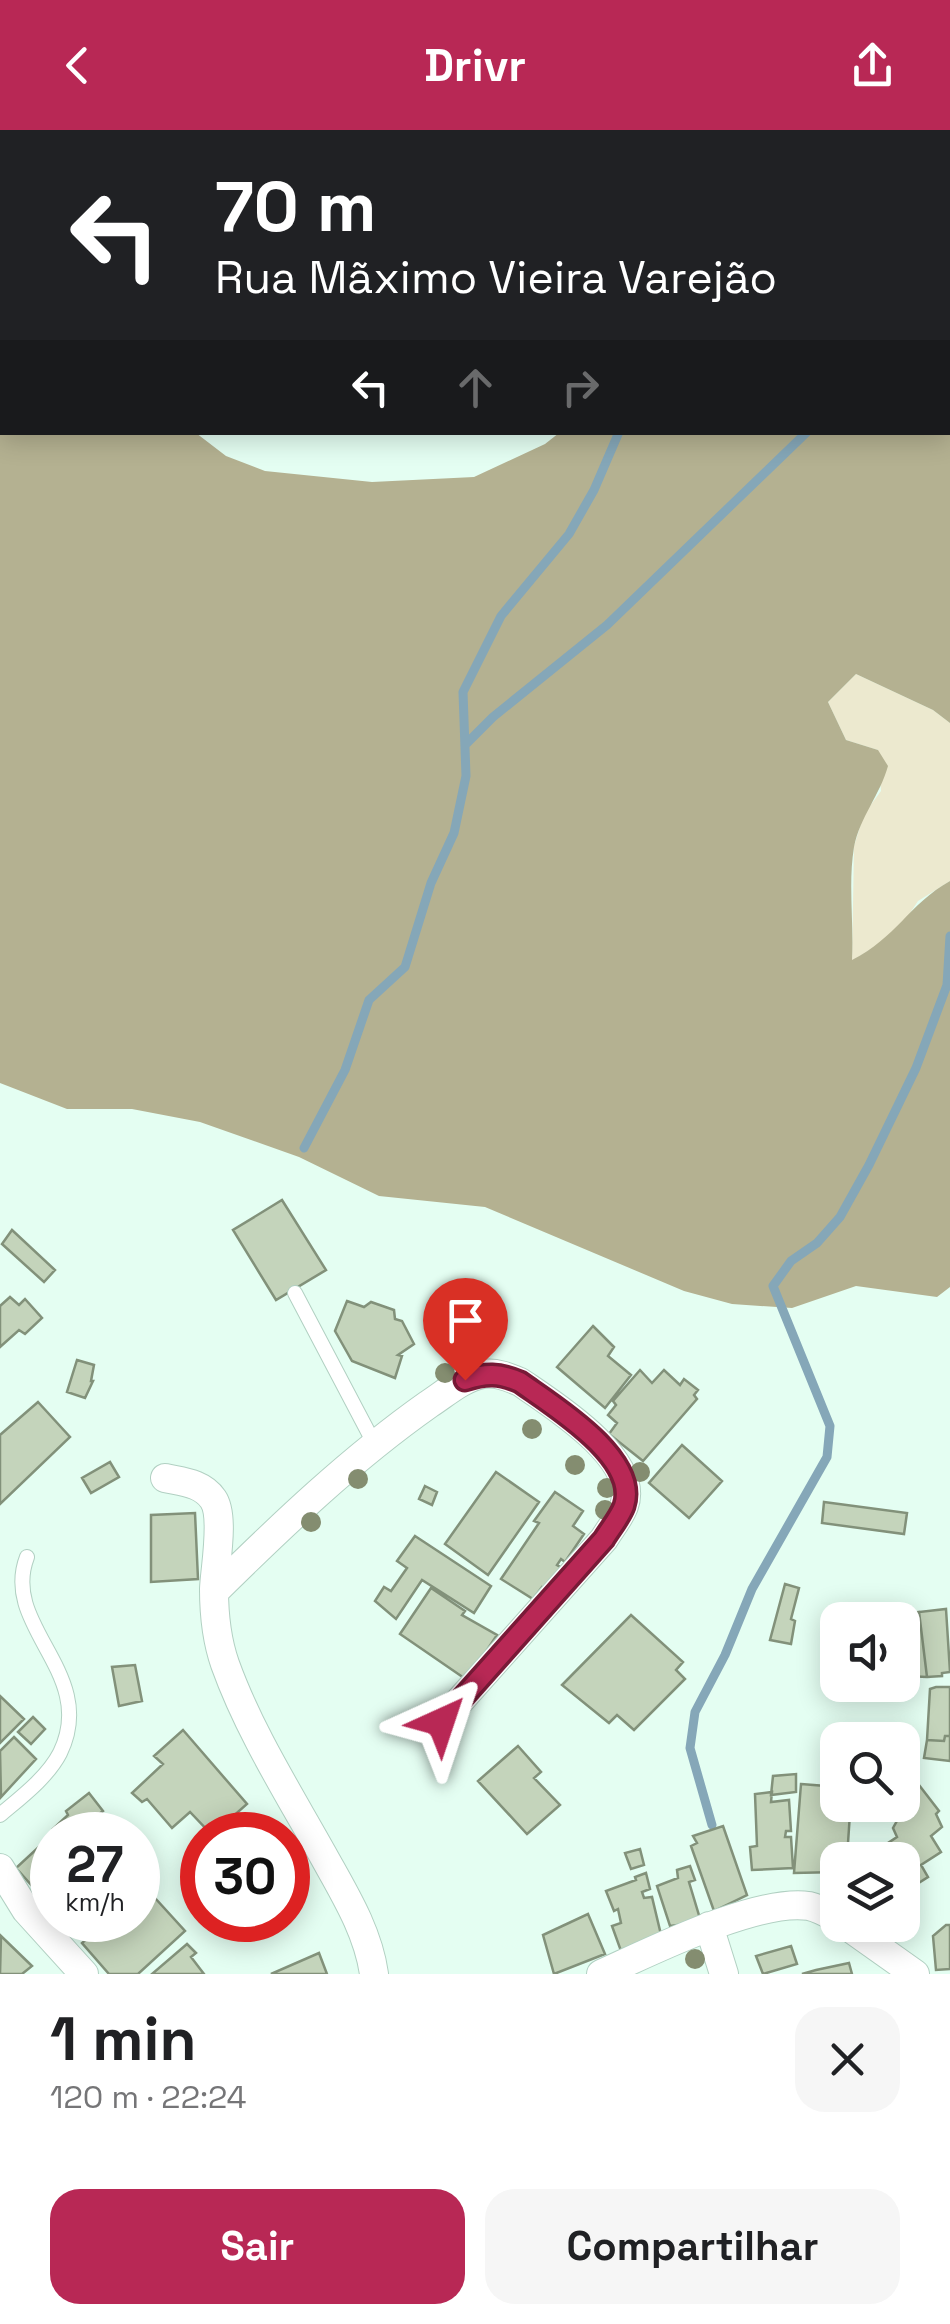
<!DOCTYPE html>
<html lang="pt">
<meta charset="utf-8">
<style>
:root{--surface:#fff;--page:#f6f6f6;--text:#202124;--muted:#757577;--accent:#b82855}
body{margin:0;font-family:"Space Grotesk",sans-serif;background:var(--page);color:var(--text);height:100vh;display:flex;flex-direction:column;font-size:38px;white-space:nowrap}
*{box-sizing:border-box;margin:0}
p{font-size:32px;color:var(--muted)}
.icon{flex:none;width:55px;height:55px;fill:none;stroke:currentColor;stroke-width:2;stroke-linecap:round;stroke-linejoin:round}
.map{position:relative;height:1844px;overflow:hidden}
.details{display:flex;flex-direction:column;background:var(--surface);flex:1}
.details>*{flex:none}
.guide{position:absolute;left:0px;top:0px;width:950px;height:305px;box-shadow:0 5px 25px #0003;background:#202124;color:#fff;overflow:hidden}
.controls{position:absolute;left:820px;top:1472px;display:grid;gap:20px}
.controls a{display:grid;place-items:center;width:100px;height:100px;border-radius:20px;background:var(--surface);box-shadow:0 5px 25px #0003;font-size:50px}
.speed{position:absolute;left:30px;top:1682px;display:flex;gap:20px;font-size:50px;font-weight:700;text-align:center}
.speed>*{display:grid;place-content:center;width:130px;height:130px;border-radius:50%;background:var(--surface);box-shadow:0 5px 25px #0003;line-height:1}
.speed small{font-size:25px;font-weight:400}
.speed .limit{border:15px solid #d22;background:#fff;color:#111}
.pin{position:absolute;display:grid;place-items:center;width:85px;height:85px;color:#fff;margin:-102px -42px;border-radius:50% 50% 50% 0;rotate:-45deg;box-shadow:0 0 10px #0007}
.pin .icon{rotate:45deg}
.me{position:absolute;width:110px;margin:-55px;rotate:42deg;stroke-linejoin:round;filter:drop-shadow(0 0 8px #0008)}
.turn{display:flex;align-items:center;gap:35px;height:210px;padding:0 50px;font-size:45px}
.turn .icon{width:130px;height:130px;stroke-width:2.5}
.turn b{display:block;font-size:70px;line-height:85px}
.lanes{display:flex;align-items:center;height:95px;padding:0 50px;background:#0003;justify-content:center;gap:50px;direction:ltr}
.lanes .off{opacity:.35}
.round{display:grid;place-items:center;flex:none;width:105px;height:105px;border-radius:30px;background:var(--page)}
.head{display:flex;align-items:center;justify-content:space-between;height:170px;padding:0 50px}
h1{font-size:60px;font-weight:700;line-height:75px}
.action{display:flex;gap:20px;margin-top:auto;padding:20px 50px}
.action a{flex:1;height:115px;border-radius:30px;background:var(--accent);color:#fff;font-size:40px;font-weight:700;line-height:115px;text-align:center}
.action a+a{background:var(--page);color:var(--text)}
header{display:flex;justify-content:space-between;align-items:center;height:130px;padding:0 50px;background:var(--accent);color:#fff;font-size:45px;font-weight:700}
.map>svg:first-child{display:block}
.green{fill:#ece9cf}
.forest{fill:#b4b191}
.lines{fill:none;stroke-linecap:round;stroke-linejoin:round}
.stream{stroke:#85a7b8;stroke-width:9}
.building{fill:#c4d4bb;stroke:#82917a;stroke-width:2.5}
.lane-casing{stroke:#b1d0c2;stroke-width:16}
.street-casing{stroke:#b1d0c2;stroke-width:30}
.lane{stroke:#fff;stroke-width:14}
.street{stroke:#fff;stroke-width:28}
.tree{fill:#848d70}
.route-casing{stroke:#781a37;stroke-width:25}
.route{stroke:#b82855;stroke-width:18}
</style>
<header><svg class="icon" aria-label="back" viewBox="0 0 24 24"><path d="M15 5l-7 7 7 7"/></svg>Drivr<svg class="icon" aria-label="share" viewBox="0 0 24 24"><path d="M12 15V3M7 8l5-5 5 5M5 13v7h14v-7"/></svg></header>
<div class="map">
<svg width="950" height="1844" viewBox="0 0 950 1844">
<rect width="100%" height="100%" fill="#e4fef2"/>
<!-- green -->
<path class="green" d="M856 544 933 580 950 593V751L918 771 904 792 876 816 852 831 854 716 864 684 881 661 878 620 846 610 828 572Z"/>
<!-- forest -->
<path class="forest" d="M0 0H92L2 2V302L196 303 226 326 265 341 372 352 474 347 545 314 559 303 948 302V2H803L950 0V593L933 580 856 544 828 572 846 610 878 620 888 636C880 665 860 687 854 717 848 754 854 792 852 830 896 808 909 774 950 751V1157L937 1167 856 1156 792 1178 732 1174 684 1161 485 1077 379 1066 299 1027 200 992 132 979H67L0 953Z"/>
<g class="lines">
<!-- stream -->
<path class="stream" d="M918 0 919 2
M948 100 950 108
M948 158 950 148
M466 614 493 587 607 495 807 302
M304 1018 345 940 369 870 405 837 431 753 454 703 466 646 463 562 501 486 569 404 594 360 619 302
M712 1695 690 1618 695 1582 725 1525 752 1459 827 1327 830 1296 773 1156 791 1131 817 1113 840 1087 869 1035 916 938 947 855 950 806"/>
</g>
<!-- building -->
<path class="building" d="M282 1070 326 1140 276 1170 233 1100Z
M12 1100 55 1140 44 1152 2 1114Z
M10 1167 19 1175 25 1169 42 1188 25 1204 19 1200 0 1217V1176Z
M347 1171 364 1177 371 1172 394 1180 395 1189 402 1191 414 1214 398 1225 402 1226 395 1248 352 1231 335 1201Z
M593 1196 614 1217 608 1226 631 1245 605 1278 557 1237Z
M77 1230 94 1235 91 1251H93L85 1268 67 1262Z
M640 1240 652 1253 664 1240 680 1255 684 1249 698 1260 694 1265 697 1269 643 1331 609 1304 617 1293 608 1285 616 1275 613 1271Z
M38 1272 70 1307 0 1374V1305Z
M682 1315 722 1351 689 1388 649 1353Z
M110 1332 119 1347 91 1363 82 1348Z
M496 1342 539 1372 488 1445 445 1414Z
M425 1356 437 1362 432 1375 419 1369Z
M555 1362 583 1381 573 1396 584 1404 565 1432 561 1429 557 1435 562 1438 547 1459 542 1457 533 1469 501 1449 539 1393 534 1391Z
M824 1372 907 1383 904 1404 822 1393Z
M195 1383 198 1449 151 1452V1385Z
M415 1406 491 1456 474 1483 422 1450 396 1489 375 1471 384 1457 391 1461 407 1438 397 1431Z
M785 1454 799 1458 791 1489 795 1491 791 1514 770 1510Z
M431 1458 465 1481 462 1485 497 1505 467 1550 400 1504Z
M946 1479 950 1542 942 1543V1546L927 1547 919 1482Z
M919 1482 927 1547 905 1546 902 1490H898V1485Z
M631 1485 683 1532 676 1540 685 1549 634 1600 617 1585 609 1593 562 1555Z
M135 1535 142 1571 119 1576 112 1537Z
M936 1557H950V1606H945L944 1611 927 1610 930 1559Z
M0 1566 24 1589 0 1613Z
M33 1587 45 1599 31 1614 18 1602Z
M183 1600 247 1674 212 1705 190 1682 172 1698 147 1669 142 1672 132 1663 163 1634 154 1626Z
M945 1606H950V1631L924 1628 927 1610 944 1611Z
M14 1607 36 1629 1 1667 0 1621Z
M518 1616 541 1642 534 1648 560 1675 527 1704 478 1651Z
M796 1644V1662L771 1665 773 1646Z
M801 1654 838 1657V1675H846V1682L850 1683 848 1713 846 1721H838V1742L794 1743Z
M919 1655 939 1681 936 1684 942 1697 931 1706 941 1722 921 1735 928 1747 917 1754 910 1742 903 1746 902 1730H894L885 1715 897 1707 893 1698 912 1664 909 1660Z
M772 1662 771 1672 789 1670 791 1701H786L785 1707H791L793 1738 752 1740 750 1717 757 1716 755 1664Z
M89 1663 103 1681 72 1705H52V1778L16 1738 55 1702 53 1699 68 1685 66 1681Z
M723 1696 747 1765 714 1781 691 1716 697 1713 693 1706Z
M640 1719 644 1735 631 1739 625 1723Z
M690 1736 695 1750 689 1752 701 1792 670 1796 657 1756 678 1748 677 1740Z
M646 1743 650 1759 642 1762 644 1768 652 1767 662 1809 621 1821 612 1796 621 1793 618 1779 614 1781 606 1761 636 1750 635 1747Z
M902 1749 913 1762 902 1774Z
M145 1757 185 1801 138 1844H109L82 1813 108 1790H138V1764Z
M588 1784 605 1824 554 1844 543 1805Z
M946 1795H950V1839L936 1840 933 1806Z
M1 1806 32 1836 22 1844H0Z
M187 1814 196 1823 191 1827 204 1844H152Z
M791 1816 797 1834 763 1844 756 1826Z
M319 1823 327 1844H271Z
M849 1833 852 1844H802L816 1840Z"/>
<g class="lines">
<!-- lane casing -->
<g class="lane-casing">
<path id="lane" d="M295 1163 375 1315
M0 1685C20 1668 47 1648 60 1623 99 1543 0 1497 27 1427"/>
</g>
<!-- street casing -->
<g class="street-casing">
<path id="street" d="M165 1348C183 1352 202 1353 213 1369 225 1386 215 1436 214 1459 214 1484 217 1511 225 1534 249 1601 289 1664 323 1725 344 1763 368 1801 374 1844
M214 1462C282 1395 351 1329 429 1274 446 1263 462 1248 483 1244 496 1242 508 1247 520 1252 552 1274 641 1329 624 1376 620 1387 610 1399 604 1409L441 1592
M0 1738 26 1780 84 1844
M846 1795 915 1844
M709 1796 724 1844
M601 1844C650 1822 757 1768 809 1776 819 1778 829 1784 838 1789"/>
</g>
<!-- lane -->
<use href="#lane" class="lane"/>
<!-- street -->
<use href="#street" class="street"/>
</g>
<!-- trees -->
<g class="tree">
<circle cx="445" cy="1243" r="10"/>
<circle cx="532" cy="1299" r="10"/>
<circle cx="575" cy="1335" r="10"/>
<circle cx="640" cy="1342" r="10"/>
<circle cx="358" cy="1349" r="10"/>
<circle cx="607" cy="1358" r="10"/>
<circle cx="605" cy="1380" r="10"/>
<circle cx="311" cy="1392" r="10"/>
<circle cx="695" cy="1829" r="10"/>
</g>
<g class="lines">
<!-- route casing -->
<g class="route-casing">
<path id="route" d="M441 1592 604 1409C610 1399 620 1387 624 1376 640 1328 552 1275 520 1252 499 1243 486 1243 465 1250"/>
</g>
<!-- route -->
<use href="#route" class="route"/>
</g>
</svg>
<div class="controls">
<a><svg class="icon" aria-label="sound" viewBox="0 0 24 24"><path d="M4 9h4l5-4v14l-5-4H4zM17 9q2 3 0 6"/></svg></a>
<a><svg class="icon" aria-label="search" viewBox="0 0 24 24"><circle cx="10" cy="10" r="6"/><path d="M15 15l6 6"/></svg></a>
<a><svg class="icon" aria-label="layers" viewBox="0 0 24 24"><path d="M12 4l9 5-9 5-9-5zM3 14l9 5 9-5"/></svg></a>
</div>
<div class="speed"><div>27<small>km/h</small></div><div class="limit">30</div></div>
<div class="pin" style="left:465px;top:1250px;background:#d93025"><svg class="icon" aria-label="arrive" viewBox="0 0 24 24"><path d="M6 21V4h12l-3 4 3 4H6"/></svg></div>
<svg class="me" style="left:441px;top:1592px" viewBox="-20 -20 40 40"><path d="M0-17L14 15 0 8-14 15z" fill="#b82855" stroke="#fff" stroke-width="4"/></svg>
<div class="guide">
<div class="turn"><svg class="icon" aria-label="left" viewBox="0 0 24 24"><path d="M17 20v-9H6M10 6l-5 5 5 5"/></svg><div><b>70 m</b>Rua Mãximo Vieira Varejão</div></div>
<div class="lanes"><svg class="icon" aria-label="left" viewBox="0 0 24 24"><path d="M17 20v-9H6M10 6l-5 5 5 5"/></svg><svg class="icon off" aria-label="ahead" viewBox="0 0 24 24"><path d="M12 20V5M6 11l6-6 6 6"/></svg><svg class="icon off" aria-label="right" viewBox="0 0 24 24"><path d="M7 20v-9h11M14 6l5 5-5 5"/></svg></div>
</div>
</div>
<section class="details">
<div class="head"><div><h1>1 min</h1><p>120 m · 22:24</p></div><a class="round"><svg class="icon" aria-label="close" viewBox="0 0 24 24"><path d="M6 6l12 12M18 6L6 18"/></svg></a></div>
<div class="action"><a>Sair</a><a>Compartilhar</a></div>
</section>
